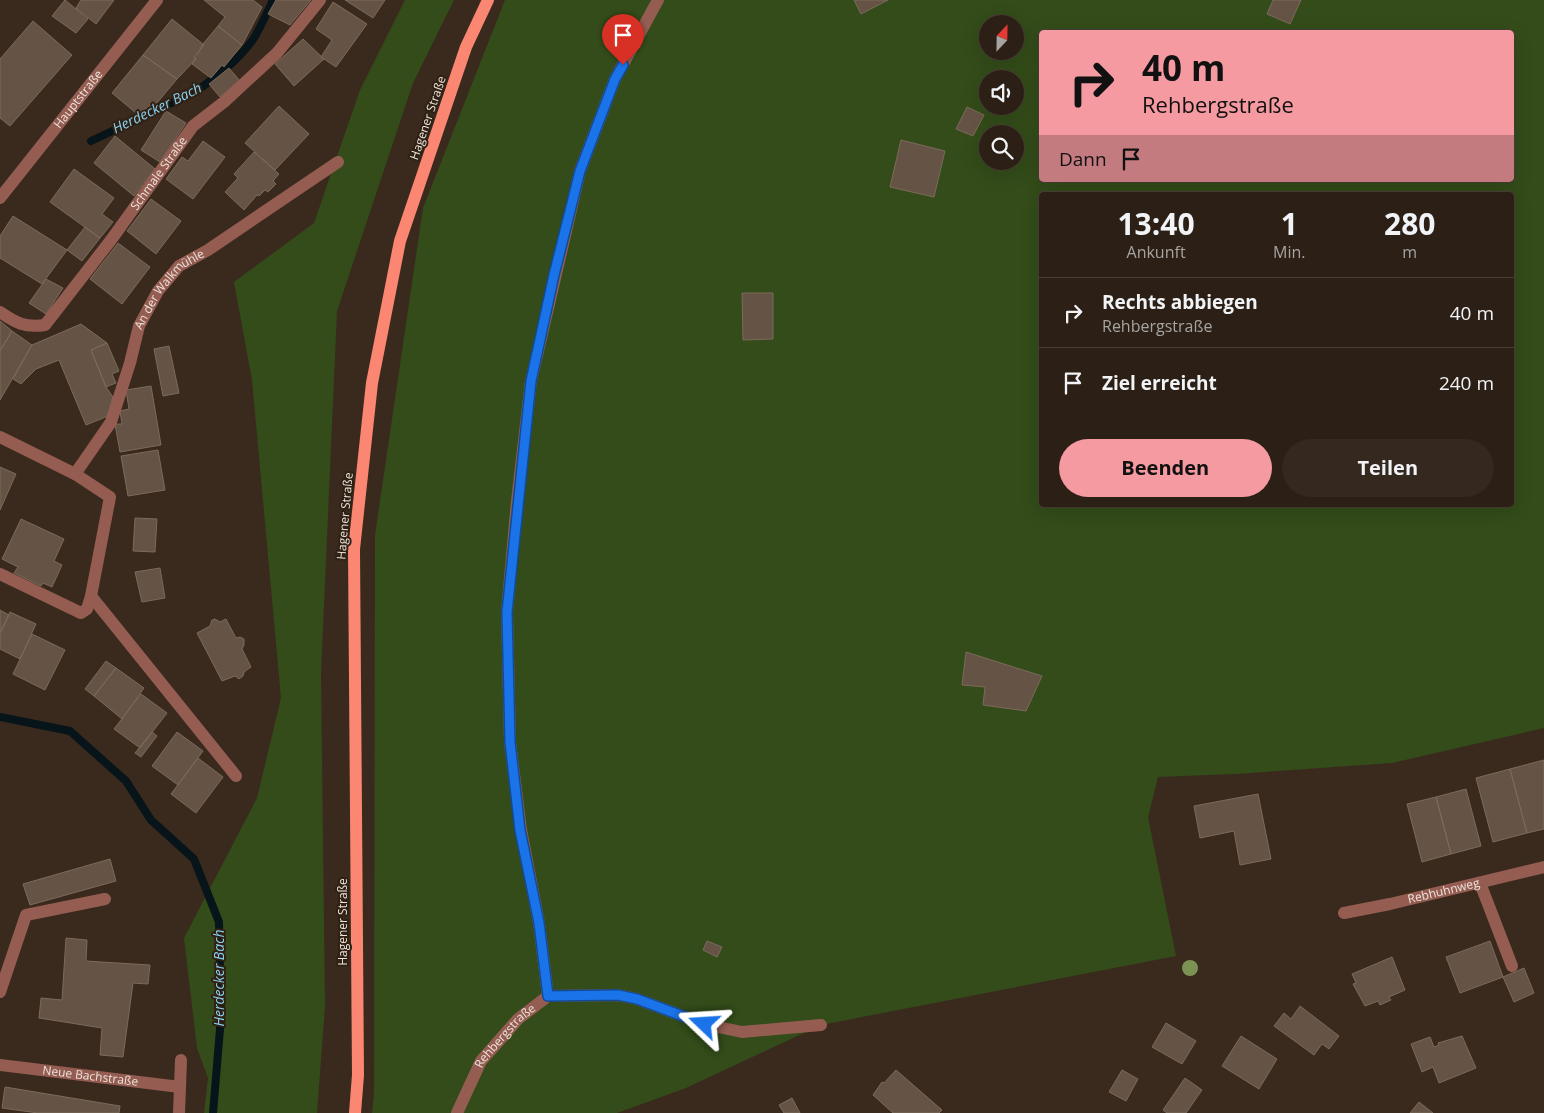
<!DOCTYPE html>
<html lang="de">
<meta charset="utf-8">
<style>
:root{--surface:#2c2016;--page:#34281f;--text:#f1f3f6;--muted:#a6a3a1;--line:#483e35;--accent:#f49aa0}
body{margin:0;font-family:"Open Sans",sans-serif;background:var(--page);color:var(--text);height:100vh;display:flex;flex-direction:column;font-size:19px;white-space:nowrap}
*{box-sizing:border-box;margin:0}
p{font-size:16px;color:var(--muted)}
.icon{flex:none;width:28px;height:28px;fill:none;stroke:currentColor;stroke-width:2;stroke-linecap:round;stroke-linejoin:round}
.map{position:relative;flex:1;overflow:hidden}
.panel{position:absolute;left:1039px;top:192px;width:475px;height:315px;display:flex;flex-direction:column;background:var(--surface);border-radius:5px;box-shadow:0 5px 20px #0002,0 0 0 1px var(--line)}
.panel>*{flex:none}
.guide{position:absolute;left:1039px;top:30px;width:475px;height:152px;border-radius:5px;box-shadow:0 5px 20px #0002,0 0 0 1px var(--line);background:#f49aa0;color:#111;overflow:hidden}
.needle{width:32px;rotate:22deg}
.controls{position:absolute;left:979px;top:15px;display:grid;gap:10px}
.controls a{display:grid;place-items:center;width:45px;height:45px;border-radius:50%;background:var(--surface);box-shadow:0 5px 20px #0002,0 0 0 1px var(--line);font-size:25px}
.pin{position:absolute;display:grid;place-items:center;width:42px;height:42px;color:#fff;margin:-51px -21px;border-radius:50% 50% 50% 0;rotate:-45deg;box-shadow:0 0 5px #0007}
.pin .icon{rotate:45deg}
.me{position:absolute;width:55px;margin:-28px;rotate:290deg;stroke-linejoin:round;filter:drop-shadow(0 0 4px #0008)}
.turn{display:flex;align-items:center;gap:18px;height:105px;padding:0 20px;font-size:22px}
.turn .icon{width:65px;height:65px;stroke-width:2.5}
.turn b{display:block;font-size:35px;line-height:42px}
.then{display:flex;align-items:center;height:48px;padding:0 20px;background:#0003;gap:10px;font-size:19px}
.eta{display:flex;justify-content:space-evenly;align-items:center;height:85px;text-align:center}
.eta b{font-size:30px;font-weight:700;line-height:35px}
.cta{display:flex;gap:10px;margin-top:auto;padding:10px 20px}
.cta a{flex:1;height:58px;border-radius:30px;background:var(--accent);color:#111;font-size:20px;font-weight:700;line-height:58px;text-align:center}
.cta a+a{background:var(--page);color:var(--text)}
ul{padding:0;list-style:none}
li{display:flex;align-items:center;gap:15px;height:70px;padding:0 20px;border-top:1px solid var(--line)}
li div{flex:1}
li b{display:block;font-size:19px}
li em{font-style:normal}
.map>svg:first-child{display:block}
.green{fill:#334c19;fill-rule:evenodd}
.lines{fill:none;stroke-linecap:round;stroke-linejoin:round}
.stream{stroke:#07141a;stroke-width:8}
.building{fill:#655445;stroke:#7c6a5b}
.service{stroke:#955d52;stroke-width:12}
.minor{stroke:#955d52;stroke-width:12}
.tertiary{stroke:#955d52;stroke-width:12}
.primary{stroke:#fb8773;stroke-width:12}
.tree{fill:#7c9255}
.route-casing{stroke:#114b97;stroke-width:12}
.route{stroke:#1a73e8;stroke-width:9}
.labels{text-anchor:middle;stroke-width:4;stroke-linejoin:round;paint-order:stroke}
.street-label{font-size:12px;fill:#ede3db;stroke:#2f2114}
.water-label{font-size:14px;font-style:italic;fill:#8bd2f2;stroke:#2f2114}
</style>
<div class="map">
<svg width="1544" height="1113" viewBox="0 0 1544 1113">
<rect width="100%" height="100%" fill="#3a2a1d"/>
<!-- green -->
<path class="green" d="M405 0H454L413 83 337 311 321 673 325 1006 317 1113H204L208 1078 197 1048 184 938 257 798 281 698 252 380 234 282 314 223 360 90Z
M505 0H1544V728L1392 763 1235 774 1158 777 1148 817 1176 956 821 1025 686 1088 617 1113H372L374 1094 375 535 423 208ZM988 24H1015V51H988ZM1041 32H1511V180H1041ZM988 79H1015V106H988ZM988 134H1015V161H988ZM1041 195H1511V505H1041Z"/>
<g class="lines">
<!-- stream -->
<path class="stream" d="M91 141 193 93C214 79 239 60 254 38 261 26 267 13 273 0
M0 717 70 731 126 781 151 820 194 859 219 922 221 1017 213 1113"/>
</g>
<!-- building -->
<path class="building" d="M65 0 88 19 76 33 52 16Z
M81 0H114L96 24 76 8Z
M204 0H253L262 7 242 45 218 26 225 17Z
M276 0H311L290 25 268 14Z
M345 0H385L373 18Z
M854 0H888L861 14Z
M1273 0H1301L1290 24 1267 14Z
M333 2 367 24 336 67 321 57 332 40 316 29Z
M172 19 204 45 194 57 196 59 177 79 143 55Z
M33 21 72 55 10 126 0 118V59Z
M218 26 242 45 224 67 222 65 211 78 192 64 203 44Z
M303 39 324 59 294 86 275 64Z
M143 55 177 79 156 104 136 113 112 93Z
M229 68 240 81 220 97 209 84Z
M279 106 309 134 275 170 245 143Z
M967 107 984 115 973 136 956 129Z
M166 111 186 123 160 162 141 150Z
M115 136 155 169 134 196 94 163Z
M901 140 945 151 934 197 890 187Z
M203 141 225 157 193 199 166 179 182 157 188 161Z
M254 152 279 174 273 181 276 184 268 192 265 190 259 196 257 195 244 210 225 192 238 178 234 174Z
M74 169 114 198 102 214 113 222 100 238 50 202Z
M151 199 181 221 156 254 127 231Z
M13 216 67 250 42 284 0 258V236Z
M85 227 100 238 82 261 67 250Z
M118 243 150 267 122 304 90 279Z
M46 279 63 288 46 314 29 303Z
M742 293H773V339L743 340Z
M0 321 12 331 0 351Z
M81 324 107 343 91 350 106 387 113 397 108 416 86 425 59 360 36 369 21 384 13 379 32 345Z
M12 331 32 345 0 400V351Z
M107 343 119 371 112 374 116 383 106 387 91 350Z
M169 346 179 393 163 396 154 349Z
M151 386 161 445 120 452 115 424H122L120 411 129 409 126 390Z
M158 450 165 490 128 496 121 456Z
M0 467 16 474 0 510Z
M135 518 157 519 155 552 133 551Z
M21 519 64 539 54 561 62 565 52 587 43 583 41 586 14 573 18 567 2 559Z
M160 568 165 598 142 602 135 572Z
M0 610 9 615 0 633Z
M10 612 36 624 20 659 0 649V633Z
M215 619 220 622 226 619 236 638 240 637 244 639V645L242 649 251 667 244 672 243 676 239 679 235 676 222 681 197 633 210 626 212 620Z
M32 634 65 650 45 690 13 674Z
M966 652 1042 676 1026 711 983 705 985 687 962 685Z
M106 661 116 668 94 696 85 689Z
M116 668 144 688 122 719 94 696Z
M141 694 167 713 140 748 114 729Z
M152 732 157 736 141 757 135 753Z
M177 732 203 751 178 785 152 766Z
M198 758 223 777 196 813 171 794Z
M1544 760V829L1527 833 1510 769Z
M1510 769 1527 833 1493 842 1476 778Z
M1466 789 1481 846 1451 854 1436 797Z
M1258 794 1271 859 1240 865 1234 831 1200 838 1194 806Z
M1436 797 1451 854 1422 862 1407 804Z
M110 859 116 881 30 905 23 884Z
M66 938 87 940 86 961 150 965 148 984 133 983 123 1057 100 1055 102 1028 39 1018 41 998 62 1000Z
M707 941 722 947 717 957 703 950Z
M1490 941 1503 977 1460 993 1446 957Z
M1392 957 1405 990 1389 997 1391 1000 1380 1005 1378 1001 1365 1006 1353 984 1356 983 1352 974Z
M1524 968 1534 993 1514 1002 1503 977Z
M1300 1006 1339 1036 1329 1049 1322 1044 1314 1055 1274 1026 1284 1013 1291 1019Z
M1166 1023 1196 1041 1182 1064 1152 1047Z
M1241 1036 1277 1059 1259 1089 1222 1066Z
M1462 1036 1476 1068 1439 1083 1433 1067 1422 1072 1411 1044 1430 1037 1434 1047 1439 1045 1438 1043Z
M896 1070 942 1110 939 1113H893L873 1095 882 1082 884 1083Z
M1122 1070 1138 1079 1126 1101 1109 1092Z
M1185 1078 1202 1090 1186 1113H1167L1163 1110Z
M5 1087 120 1106 119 1113H38L2 1108Z
M792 1098 800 1113H784L779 1105Z
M1419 1102 1433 1113H1410Z"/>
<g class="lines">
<!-- service -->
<path class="service" d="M1480 883 1512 966"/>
<!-- minor -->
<g class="minor">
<path id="s1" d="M0 312C16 323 25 328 45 325L111 240 193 126 224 102 277 53 320 0"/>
<path d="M0 437 75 474 110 497 91 596 87 609 81 613 0 574"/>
<path id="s2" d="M75 474 111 422 130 363 139 326 158 291 179 266 208 250 338 162"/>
<path d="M91 596 236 776"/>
<path id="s3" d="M1344 913 1390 904 1544 867"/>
<path d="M0 992 26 915 105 899"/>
<path d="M548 996 539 923 521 830 510 742 507 612 517 501 531 381 580 171 615 79 658 0"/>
<path d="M548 996 618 995 637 999 704 1024 742 1032 821 1025"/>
<path id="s4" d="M0 1065 180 1087 181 1060"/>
<path d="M179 1113 180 1087"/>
<path id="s5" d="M457 1113 481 1061 518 1019 548 996"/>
</g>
<!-- tertiary -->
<path class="tertiary" id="s6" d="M0 198 157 0"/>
<!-- primary -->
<path class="primary" d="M355 1113 358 1075 354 549 372 383 400 241 466 47 488 0"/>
</g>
<!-- trees -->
<circle class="tree" cx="1190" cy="968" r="8"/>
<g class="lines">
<!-- route casing -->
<g class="route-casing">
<path id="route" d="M623 65 615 79 580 171 554 275 531 381 507 612 510 742 520 830 539 923 548 996 618 995 637 999 704 1024"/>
</g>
<!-- route -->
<use href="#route" class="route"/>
</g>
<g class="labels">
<!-- street labels -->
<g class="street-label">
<text dy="4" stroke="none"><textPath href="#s6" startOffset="126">Hauptstraße</textPath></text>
<text transform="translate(428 118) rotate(-71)" y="4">Hagener Straße</text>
<text dy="4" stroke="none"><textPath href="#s1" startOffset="238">Schmale Straße</textPath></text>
<text dy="4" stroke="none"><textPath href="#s2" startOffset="212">An der Walkmühle</textPath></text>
<text transform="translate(345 516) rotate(-85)" y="4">Hagener Straße</text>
<text dy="4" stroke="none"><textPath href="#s3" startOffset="102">Rebhuhnweg</textPath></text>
<text transform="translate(343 922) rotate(-90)" y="4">Hagener Straße</text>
<text dy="4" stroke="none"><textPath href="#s5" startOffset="92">Rehbergstraße</textPath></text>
<text dy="4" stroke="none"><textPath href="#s4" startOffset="91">Neue Bachstraße</textPath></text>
</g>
<!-- water labels -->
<g class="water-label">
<text transform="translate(157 108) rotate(-26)" y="5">Herdecker Bach</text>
<text transform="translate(219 978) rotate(-90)" y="5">Herdecker Bach</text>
</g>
</g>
</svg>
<div class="controls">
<a><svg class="needle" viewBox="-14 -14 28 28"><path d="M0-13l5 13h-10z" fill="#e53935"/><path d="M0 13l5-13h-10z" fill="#a6a3a1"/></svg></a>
<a><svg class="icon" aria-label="sound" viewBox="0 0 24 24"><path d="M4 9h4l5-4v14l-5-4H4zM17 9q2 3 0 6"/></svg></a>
<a><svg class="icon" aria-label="search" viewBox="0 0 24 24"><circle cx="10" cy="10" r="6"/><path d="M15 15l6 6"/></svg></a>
</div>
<div class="pin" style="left:623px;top:65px;background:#d93025"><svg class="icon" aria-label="arrive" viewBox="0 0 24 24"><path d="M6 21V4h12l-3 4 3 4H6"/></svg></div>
<svg class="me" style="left:704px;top:1024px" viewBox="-20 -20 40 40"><path d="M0-17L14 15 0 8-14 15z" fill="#1a73e8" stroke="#fff" stroke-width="4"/></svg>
<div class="guide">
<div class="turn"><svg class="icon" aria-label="right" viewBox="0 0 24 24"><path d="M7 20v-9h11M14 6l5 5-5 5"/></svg><div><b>40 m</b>Rehbergstraße</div></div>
<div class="then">Dann<svg class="icon" aria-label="arrive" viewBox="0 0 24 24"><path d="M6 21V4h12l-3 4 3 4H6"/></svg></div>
</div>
<section class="panel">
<div class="eta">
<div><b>13:40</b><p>Ankunft</p></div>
<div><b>1</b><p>Min.</p></div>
<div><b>280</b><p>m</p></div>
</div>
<ul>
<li><svg class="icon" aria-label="right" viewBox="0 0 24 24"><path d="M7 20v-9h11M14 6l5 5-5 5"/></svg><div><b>Rechts abbiegen</b><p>Rehbergstraße</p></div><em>40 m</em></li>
<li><svg class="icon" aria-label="arrive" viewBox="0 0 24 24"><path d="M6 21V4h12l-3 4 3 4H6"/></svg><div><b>Ziel erreicht</b></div><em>240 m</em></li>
</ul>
<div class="cta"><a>Beenden</a><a>Teilen</a></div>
</section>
</div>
